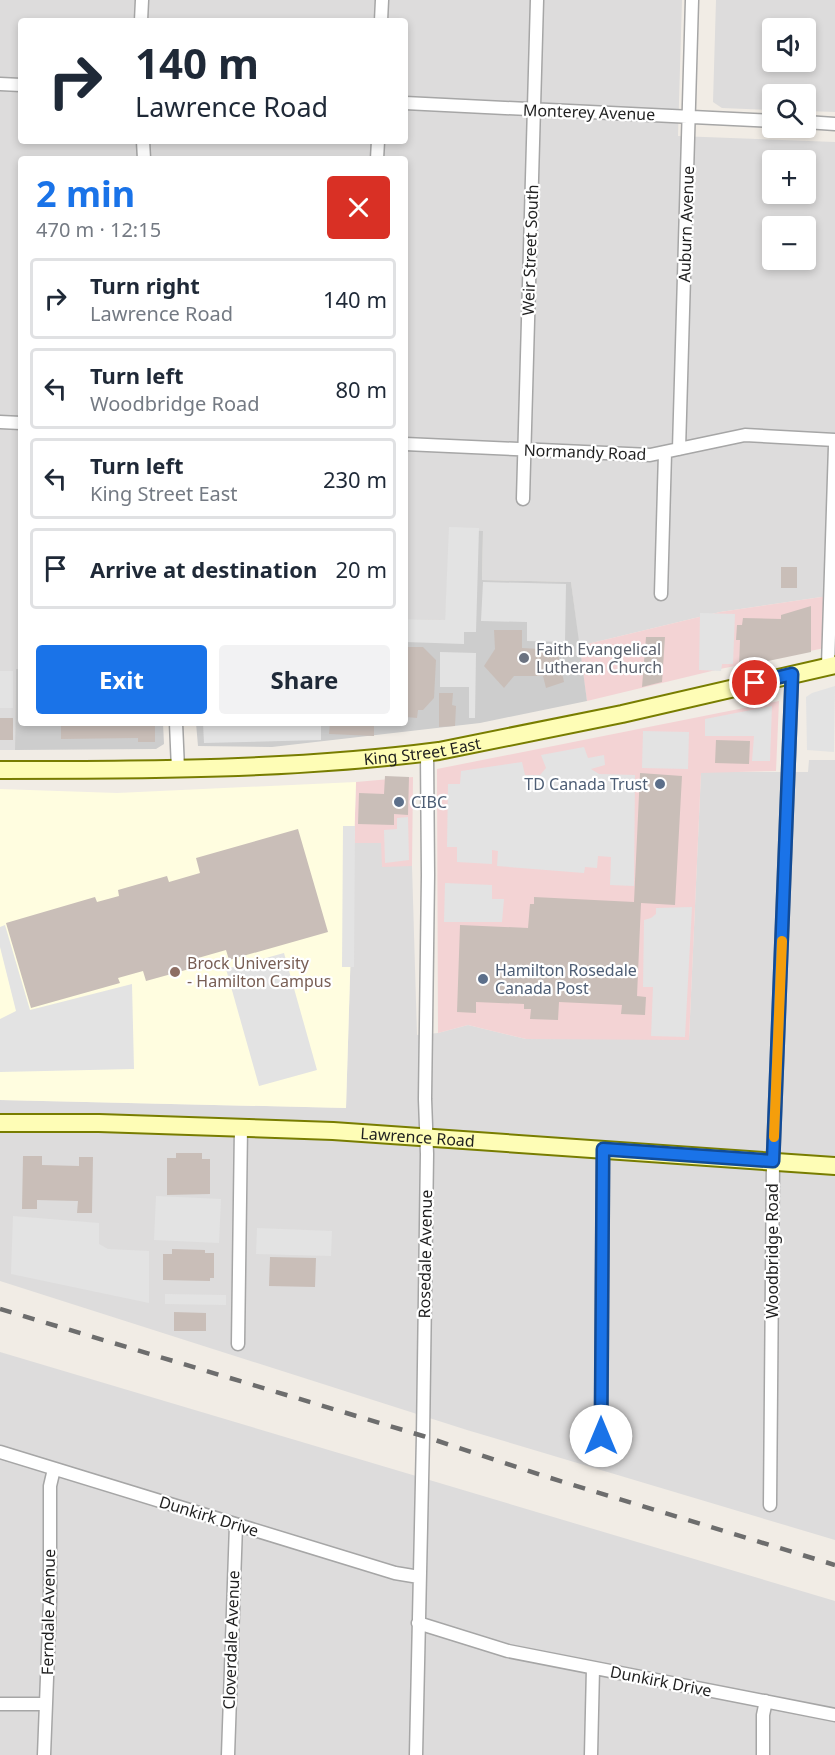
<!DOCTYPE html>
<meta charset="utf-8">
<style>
:root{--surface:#fff;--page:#f2f2f3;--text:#1f2937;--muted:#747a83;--line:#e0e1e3;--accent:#1a73e8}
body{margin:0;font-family:"Noto Sans",sans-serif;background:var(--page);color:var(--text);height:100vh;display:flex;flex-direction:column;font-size:22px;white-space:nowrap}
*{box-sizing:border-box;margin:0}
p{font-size:20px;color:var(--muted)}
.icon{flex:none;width:33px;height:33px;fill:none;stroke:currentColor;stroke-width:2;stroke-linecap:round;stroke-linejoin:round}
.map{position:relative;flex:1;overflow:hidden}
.side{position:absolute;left:18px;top:156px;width:390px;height:570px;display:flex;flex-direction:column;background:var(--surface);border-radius:6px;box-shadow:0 3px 9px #0003}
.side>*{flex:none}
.guide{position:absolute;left:18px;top:18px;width:390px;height:126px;border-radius:6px;box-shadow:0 3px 9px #0003;background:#fff;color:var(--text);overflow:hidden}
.buttons{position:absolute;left:762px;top:18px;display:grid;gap:12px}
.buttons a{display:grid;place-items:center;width:54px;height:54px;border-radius:6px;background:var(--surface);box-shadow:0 3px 9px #0003;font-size:30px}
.pin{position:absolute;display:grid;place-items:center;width:51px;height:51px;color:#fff;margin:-26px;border:3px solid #fff;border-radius:50%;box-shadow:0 2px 6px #0007}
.me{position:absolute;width:66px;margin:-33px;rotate:0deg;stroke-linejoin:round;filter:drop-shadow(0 0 4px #0008)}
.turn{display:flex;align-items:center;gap:21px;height:126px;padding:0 18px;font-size:27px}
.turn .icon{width:78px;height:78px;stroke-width:2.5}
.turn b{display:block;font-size:42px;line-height:51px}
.round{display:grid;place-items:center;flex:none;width:63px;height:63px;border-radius:6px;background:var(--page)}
.summary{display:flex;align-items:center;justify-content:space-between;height:102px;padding:0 18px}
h1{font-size:36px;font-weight:700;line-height:45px;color:var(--accent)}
.action{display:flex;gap:12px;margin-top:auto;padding:12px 18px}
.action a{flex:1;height:69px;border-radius:6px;background:var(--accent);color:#fff;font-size:24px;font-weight:700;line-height:69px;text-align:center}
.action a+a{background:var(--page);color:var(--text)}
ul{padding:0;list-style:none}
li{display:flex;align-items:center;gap:18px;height:81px;margin:0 12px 9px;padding:0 6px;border:3px solid var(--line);border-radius:6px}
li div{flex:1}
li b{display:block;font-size:22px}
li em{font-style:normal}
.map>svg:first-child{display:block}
.residential{fill:#dddcdc;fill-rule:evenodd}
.commercial{fill:#f3d3d4}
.education{fill:#fffde0}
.religious{fill:#cdcdcd}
.parking{fill:#e3e3e3}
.building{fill:#c9beb8}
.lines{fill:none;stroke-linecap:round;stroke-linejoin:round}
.street-casing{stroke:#a6a6a6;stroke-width:15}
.secondary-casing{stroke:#787d00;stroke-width:20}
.street{stroke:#fff;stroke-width:12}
.secondary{stroke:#fefdb6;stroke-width:16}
.rail{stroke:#6d6d6d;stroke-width:4.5;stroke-dasharray:12 12;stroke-linecap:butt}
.route-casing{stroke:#114b97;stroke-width:15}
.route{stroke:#1a73e8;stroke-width:10}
.slow{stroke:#f59e0b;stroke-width:10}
.worship-dot{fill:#6b7280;stroke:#fff;stroke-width:2}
.service-dot{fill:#5c6f8a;stroke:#fff;stroke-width:2}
.education-dot{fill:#8d6e63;stroke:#fff;stroke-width:2}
.labels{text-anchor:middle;stroke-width:4.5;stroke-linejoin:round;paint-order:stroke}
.street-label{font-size:16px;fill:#1f1f1f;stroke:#fff}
.worship-label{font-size:16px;fill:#5b616d;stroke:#fff;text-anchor:start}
.service-label{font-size:16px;fill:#4e5e75;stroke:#fff;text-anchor:start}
.education-label{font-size:16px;fill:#785e54;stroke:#fff;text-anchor:start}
</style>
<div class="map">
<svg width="835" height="1755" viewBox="0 0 835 1755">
<rect width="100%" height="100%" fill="#f1ece5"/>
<!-- residential -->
<path class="residential" d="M0 0H682L678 136 835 142V595L720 612 579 646 571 582 482 580 483 532 450 530 445 620 405 619V159H21V669L16 670 15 750H0ZM21 21H405V141H21ZM772 160H806V194H772ZM772 226H806V260H772Z
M716 0H835V112L806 111V94H772V110L722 108 713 102ZM772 28H806V62H772Z
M809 760H835V1540L467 1430 0 1281V1100L346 1108 354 843H382V866H412L417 1035 438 1033 468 1025 526 1039H689L701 772H808Z
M0 1352 835 1601V1755H0Z"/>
<!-- commercial -->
<path class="commercial" d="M835 595V646L720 669 587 701 579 646 720 612Z
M779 701 776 771 701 773 689 1040 526 1039 468 1025 438 1033 437 769Z
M413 777 412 866 382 867 381 843H354L356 782Z"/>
<!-- education -->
<path class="education" d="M356 782 346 1108 0 1100V789L117 793Z"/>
<!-- religious -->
<path class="religious" d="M450 529 483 531 482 580 571 582 587 701 480 723 272 747 198 746 196 723H405V619L445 620Z
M16 669H21V723H163L164 744 156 749 15 750Z"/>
<!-- parking -->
<path class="parking" d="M449 527 479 528 476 632H464V644L405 642V619L445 620Z
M483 582 566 584 565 642 527 641V622L481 621Z
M700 613 735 614 733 664H722L721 671 699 670Z
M440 652 476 653 475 718H469V687H440Z
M0 671H13V708H0Z
M835 686 834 752 807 750 806 697 812 693Z
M772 706 770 761H752L754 736H705V719Z
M203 723H321V740L204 743Z
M643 731 689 732 688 769 642 768Z
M584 747 588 758 604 755 605 765 591 769 599 774 635 775 634 886 610 885 611 857 598 856 597 868 585 867 584 873 497 866 498 851 492 850V864L457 862V847H447L448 784H460L461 771 522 762 525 775H540L546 768 541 755Z
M408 817 409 860 385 863 384 830 397 829V818Z
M343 826H355L354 967H342Z
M445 883 492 885V899H504L502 922H444Z
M692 907 685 1037 651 1036 653 987H643L644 920 651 918 656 914V908Z
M5 925 30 1010 132 984 134 1069 0 1072V1019L16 1011 0 947V927Z
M284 953 317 1070 259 1086 226 969Z
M156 1196 221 1199 219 1243 154 1240Z
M13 1216 99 1223V1244L108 1249 149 1251V1303L11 1274Z
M257 1228 332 1231 331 1256 256 1254Z
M165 1294 226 1295V1305L165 1304Z"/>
<!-- building -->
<path class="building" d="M781 567H797V588H781Z
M811 606V652L739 667 740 640H736L737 625H742L743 618 781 619V615Z
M494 630H522V648L557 650 564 682 546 688 543 676H514L504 688 484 666 495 649Z
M646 637H665L662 682 642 687Z
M405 647H423L436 660 434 698 423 710H418L417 718 406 717 405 711Z
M439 693H453L452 705 456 706 455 726 439 727Z
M0 718H13V740H0Z
M61 723H155V742H138V738L61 739Z
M330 723H374V736L329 734Z
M716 740 750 741 749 764 715 763Z
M640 773 682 776 675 905 641 903 637 996 646 997 645 1015 621 1014 622 1005 559 1002 558 1020 530 1019 531 1009H524V1004L476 1002V1013L457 1012 460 925 528 928 530 904H534V897L634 902Z
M385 776 409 777 408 815 394 814V825L358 824 359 793 384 794Z
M298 829 328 932 229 960 226 950 191 960 193 968 146 981 143 971 118 978 120 983 31 1008 6 923 95 897 97 902 119 896 118 890 167 876 169 882 200 873 196 858Z
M176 1153H202V1159H210V1194L167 1195V1158H176Z
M23 1156H42V1165L79 1166V1157H93L92 1213H77L78 1201 37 1200V1209H22Z
M172 1249 205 1250V1253H214V1278H210V1281L163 1280V1254H172Z
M270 1257 316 1258 315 1287 269 1286Z
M174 1312 206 1313V1331H174Z"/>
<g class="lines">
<!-- street casing -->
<g class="street-casing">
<path id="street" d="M141 21 142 0
M381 21 382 0
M0 84 21 85
M405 103 772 121
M806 122 835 124
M143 141 144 159
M377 159 378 141
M0 422 21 423
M405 444 650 455 745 435 835 440
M679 449 692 0
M523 499 537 0
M661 594 665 453
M828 666 835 446
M176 723 178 769
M238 1344 241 1127
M0 1452 395 1573 419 1577
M601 1460 603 1148
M770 1505 773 1161 792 674
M418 1623 508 1651 835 1715
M0 1704H46
M44 1755 50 1601V1486L54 1469
M228 1755 236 1525
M416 1755 423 1436 427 1154 425 1099 428 875 427 753
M591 1755 593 1668
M763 1755V1715L766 1701"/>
</g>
<!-- secondary casing -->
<g class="secondary-casing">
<g id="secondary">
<path id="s1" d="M0 770C147 770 294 770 439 751L622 714 835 665"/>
<path id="s2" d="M0 1123H99L333 1131 835 1166"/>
</g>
</g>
<!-- street -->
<use href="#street" class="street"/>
<!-- secondary -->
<use href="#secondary" class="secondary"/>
<!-- rail -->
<path class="rail" d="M0 1309 423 1436 544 1476 835 1565"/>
</g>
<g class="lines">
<!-- route casing -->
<g class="route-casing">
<path id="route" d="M601 1436 603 1149 773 1161 792 674 755 683"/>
</g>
<!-- route -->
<use href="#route" class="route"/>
<!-- slow -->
<path class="slow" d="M774 1137 782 941"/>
</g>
<!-- markers -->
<circle class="worship-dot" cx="524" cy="658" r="6"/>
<g class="service-dot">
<circle cx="660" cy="784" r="6"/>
<circle cx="399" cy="802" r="6"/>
<circle cx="483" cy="979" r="6"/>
</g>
<circle class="education-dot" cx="175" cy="972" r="6"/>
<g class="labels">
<!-- street labels -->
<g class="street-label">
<text transform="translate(589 112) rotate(2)" y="6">Monterey Avenue</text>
<text transform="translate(686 224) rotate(-88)" y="6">Auburn Avenue</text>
<text transform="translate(530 250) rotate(-88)" y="6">Weir Street South</text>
<text transform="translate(585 452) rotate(2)" y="6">Normandy Road</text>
<text dy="6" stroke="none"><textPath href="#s1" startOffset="423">King Street East</textPath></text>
<text dy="6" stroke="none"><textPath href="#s2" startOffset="418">Lawrence Road</textPath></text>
<text transform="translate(772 1251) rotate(-90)" y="6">Woodbridge Road</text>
<text transform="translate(425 1254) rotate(-89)" y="6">Rosedale Avenue</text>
<text transform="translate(209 1516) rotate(17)" y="6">Dunkirk Drive</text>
<text transform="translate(48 1612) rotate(-89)" y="6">Ferndale Avenue</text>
<text transform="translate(231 1640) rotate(-88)" y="6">Cloverdale Avenue</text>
<text transform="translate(661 1681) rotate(11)" y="6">Dunkirk Drive</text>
</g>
<!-- worship labels -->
<g class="worship-label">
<text x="536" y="655">Faith Evangelical<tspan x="536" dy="18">Lutheran Church</tspan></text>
</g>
<!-- service labels -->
<g class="service-label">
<text x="648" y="790" text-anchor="end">TD Canada Trust</text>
<text x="411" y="808">CIBC</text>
<text x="495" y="976">Hamilton Rosedale<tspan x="495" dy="18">Canada Post</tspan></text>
</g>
<!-- education labels -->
<g class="education-label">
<text x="187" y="969">Brock University<tspan x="187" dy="18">- Hamilton Campus</tspan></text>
</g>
</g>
</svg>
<div class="buttons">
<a><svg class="icon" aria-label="sound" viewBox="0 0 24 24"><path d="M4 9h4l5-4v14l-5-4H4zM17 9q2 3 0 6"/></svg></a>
<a><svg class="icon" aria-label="search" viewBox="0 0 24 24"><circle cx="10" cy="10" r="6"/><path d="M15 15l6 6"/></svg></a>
<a>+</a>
<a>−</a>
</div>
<div class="pin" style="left:755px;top:683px;background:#d93025"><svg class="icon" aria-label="arrive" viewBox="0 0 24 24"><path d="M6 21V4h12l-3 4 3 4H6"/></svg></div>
<svg class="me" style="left:601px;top:1436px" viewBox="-20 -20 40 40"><circle r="19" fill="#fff"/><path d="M0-13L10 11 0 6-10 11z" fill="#1a73e8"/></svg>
<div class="guide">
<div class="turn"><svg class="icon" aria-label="right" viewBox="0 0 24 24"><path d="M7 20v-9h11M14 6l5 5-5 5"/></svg><div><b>140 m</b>Lawrence Road</div></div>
</div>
<section class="side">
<div class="summary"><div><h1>2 min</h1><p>470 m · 12:15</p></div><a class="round" style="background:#d93025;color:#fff"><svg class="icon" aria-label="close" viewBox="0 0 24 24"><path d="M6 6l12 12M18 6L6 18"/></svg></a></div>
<ul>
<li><svg class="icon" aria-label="right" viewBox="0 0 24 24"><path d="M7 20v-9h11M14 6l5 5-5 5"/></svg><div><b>Turn right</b><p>Lawrence Road</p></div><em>140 m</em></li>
<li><svg class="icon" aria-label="left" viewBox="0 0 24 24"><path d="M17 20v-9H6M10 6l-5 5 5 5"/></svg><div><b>Turn left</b><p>Woodbridge Road</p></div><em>80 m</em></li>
<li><svg class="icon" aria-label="left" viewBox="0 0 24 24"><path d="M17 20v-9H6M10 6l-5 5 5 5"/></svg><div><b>Turn left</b><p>King Street East</p></div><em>230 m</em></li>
<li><svg class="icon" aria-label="arrive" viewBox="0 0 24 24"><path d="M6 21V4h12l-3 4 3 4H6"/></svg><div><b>Arrive at destination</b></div><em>20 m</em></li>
</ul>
<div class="action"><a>Exit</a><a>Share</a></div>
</section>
</div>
